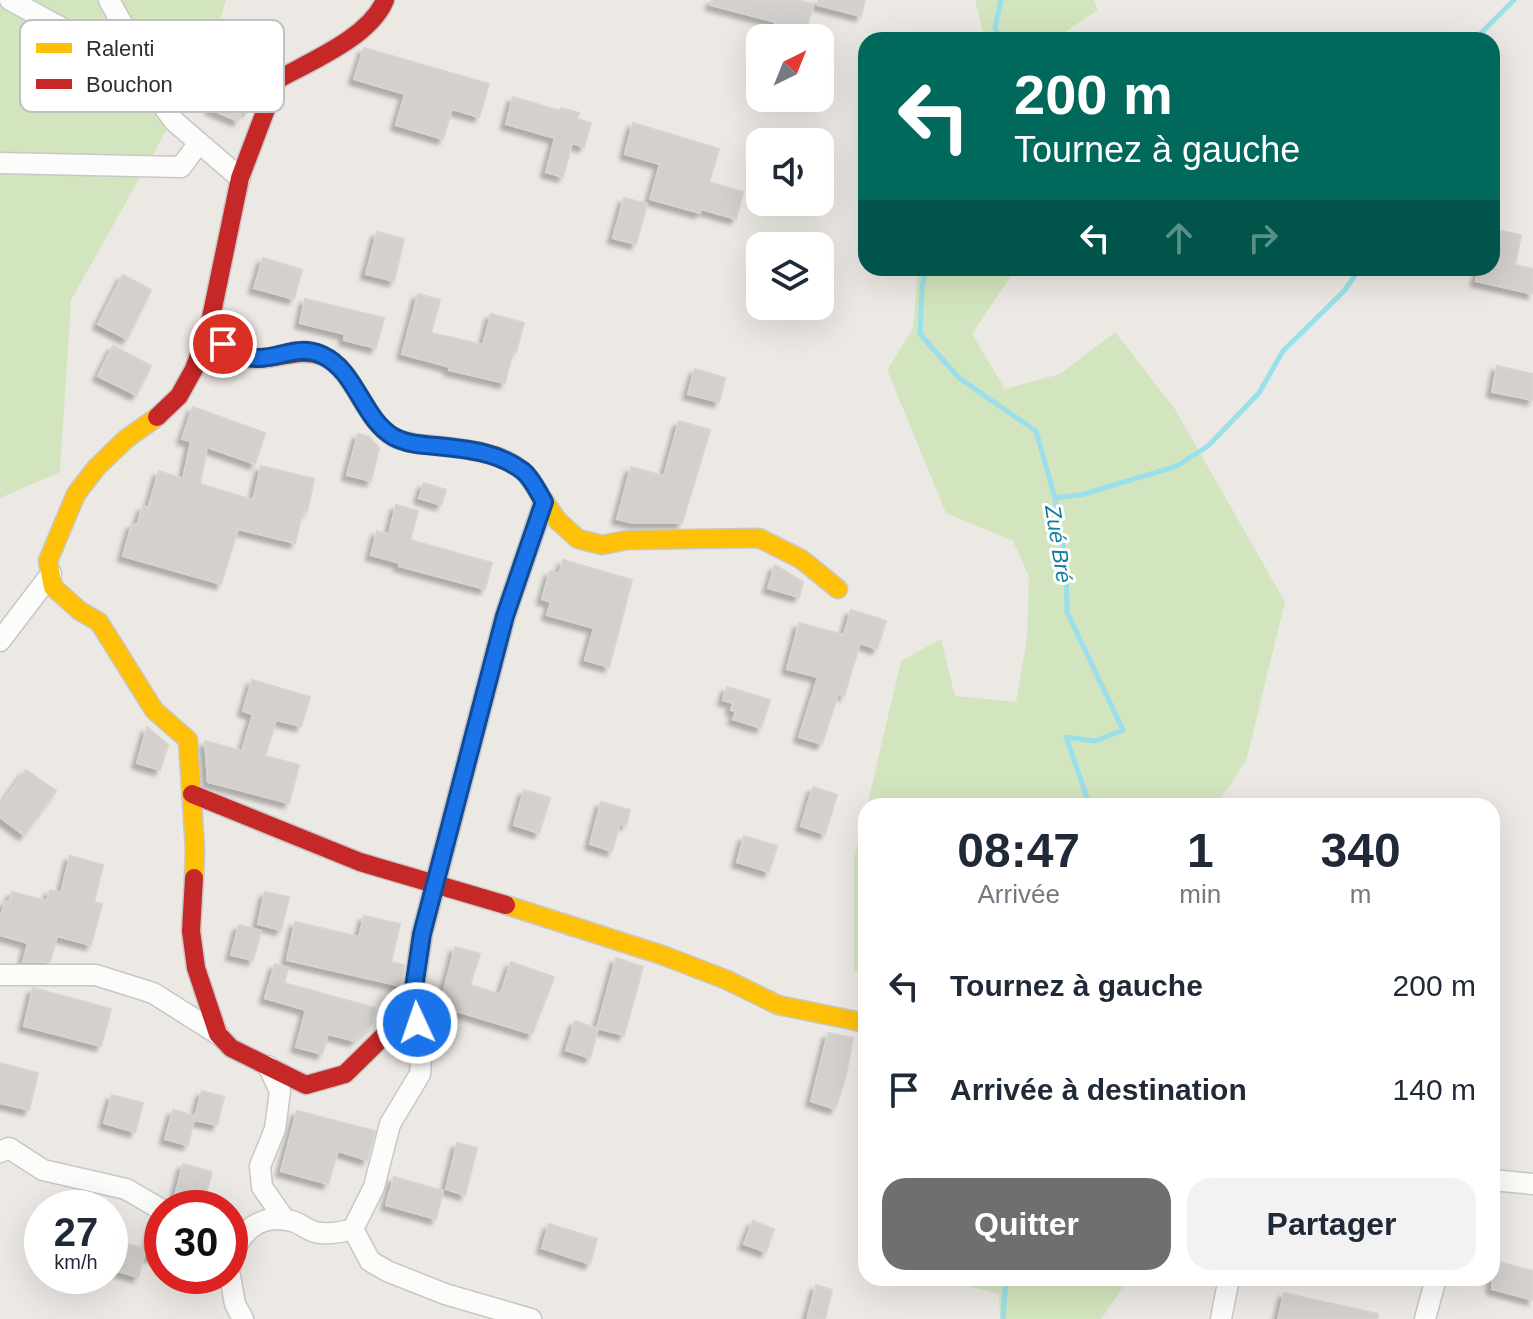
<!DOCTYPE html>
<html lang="fr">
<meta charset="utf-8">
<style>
:root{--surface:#fff;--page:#f2f2f3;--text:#1f2937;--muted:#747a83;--accent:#706f6e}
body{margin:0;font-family:Helvetica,sans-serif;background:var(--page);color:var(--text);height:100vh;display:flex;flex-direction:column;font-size:30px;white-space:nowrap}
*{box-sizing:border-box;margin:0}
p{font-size:26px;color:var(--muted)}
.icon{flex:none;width:44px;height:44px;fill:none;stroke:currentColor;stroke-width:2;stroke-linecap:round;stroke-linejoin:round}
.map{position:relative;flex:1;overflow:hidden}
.drawer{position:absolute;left:858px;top:798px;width:642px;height:488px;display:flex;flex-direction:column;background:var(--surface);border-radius:24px;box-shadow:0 8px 32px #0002}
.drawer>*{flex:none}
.banner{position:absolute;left:858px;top:32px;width:642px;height:244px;border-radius:24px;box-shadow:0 8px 32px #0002;background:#00695c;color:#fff;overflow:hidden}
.needle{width:52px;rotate:43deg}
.controls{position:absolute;left:746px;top:24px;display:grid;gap:16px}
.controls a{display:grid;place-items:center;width:88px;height:88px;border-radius:16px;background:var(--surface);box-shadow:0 8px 32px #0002;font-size:40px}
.speed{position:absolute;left:24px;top:1190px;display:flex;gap:16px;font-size:40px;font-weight:700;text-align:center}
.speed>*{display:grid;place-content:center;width:104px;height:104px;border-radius:50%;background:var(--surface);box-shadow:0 8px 32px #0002;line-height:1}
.speed small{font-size:20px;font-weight:400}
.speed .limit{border:12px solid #d22;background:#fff;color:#111}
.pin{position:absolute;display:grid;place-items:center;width:68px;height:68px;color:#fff;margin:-34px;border:4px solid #fff;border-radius:50%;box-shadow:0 2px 8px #0007}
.me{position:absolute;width:88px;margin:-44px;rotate:357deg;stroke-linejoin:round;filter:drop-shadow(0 0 6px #0008)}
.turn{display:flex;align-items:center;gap:28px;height:168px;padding:0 24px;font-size:36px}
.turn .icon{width:104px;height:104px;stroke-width:2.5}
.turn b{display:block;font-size:56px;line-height:68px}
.lanes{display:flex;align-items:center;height:76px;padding:0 24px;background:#0003;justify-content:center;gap:40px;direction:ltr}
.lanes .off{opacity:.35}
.eta{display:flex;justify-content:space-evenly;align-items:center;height:136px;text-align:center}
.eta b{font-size:48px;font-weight:800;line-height:56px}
.button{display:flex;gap:16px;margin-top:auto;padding:16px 24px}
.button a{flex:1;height:92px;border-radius:24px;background:var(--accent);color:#fff;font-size:32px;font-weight:800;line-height:92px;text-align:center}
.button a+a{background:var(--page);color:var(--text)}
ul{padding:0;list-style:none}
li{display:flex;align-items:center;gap:24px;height:104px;padding:0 24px}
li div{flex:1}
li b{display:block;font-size:30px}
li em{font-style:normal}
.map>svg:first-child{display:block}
.green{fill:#d3e5be}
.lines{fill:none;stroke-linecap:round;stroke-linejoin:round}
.stream{stroke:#9bdfea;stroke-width:5}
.building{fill:#d3d0cd;stroke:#d7d4d0;stroke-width:2;filter:url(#shadow)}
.street-casing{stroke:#c8c7c7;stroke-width:23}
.slow-casing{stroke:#c8c7c7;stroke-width:21}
.jam-casing{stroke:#c8c7c7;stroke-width:21}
.street{stroke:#fcfcfb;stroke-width:20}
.slow{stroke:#ffc107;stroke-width:18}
.jam{stroke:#c62828;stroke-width:18}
.route-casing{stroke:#114b97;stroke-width:20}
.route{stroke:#1a73e8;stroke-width:14}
.labels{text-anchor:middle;stroke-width:6;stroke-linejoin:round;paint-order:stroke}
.water-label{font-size:22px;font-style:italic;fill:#107ea0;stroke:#fff}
.key{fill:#fff;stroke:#c0c0c0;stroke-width:2}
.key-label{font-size:22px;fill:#2e2e2e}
</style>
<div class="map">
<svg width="1533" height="1319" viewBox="0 0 1533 1319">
<defs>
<filter id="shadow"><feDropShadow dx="-5" dy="5" stdDeviation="2" flood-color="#0004"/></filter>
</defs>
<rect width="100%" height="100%" fill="#ece8e4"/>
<!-- green -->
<path class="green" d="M0 0H226L210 53 71 300 60 472 0 498Z
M975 0H1094L1098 10 1053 40H985Z
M918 268H1016L972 334 1005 389 1060 374 1115 332 1175 409 1285 602 1246 761 1216 806H867L901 661 941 639 955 696 1016 702 1027 638 1029 577 1013 541 946 513 887 370 913 328Z
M866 810V981L854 970V859Z
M948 1278H1125L1120 1292 1101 1319H1000L999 1294 949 1281Z"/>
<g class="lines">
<!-- stream -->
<path class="stream" d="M999 40 995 27 1001 0
M1478 40 1481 33 1514 0
M926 268 922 287 920 334 959 378 1036 431 1055 498 1066 563 1067 612 1123 730 1095 741 1066 737 1090 806
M1055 498 1084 494 1177 466 1208 446 1259 393 1283 351 1345 290 1360 268
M1003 1319 1006 1278"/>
</g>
<!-- building -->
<path class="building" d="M712 0H797L813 4 805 35 774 27 776 22 711 5Z
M819 0H865L861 16 818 5Z
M364 48 489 84 479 117 452 109 443 139 396 125 405 94 354 79Z
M220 83 253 96 247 112 242 110 238 121 210 109Z
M513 97 560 111 561 108 579 113 577 119 591 123 584 147 572 143 563 177 546 172 555 138 506 124Z
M633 123 719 149 709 182 743 192 736 219 701 209 700 213 650 199 660 164 625 154Z
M624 198 647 204 636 244 613 238Z
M1492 229 1521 235 1515 265 1533 269V294L1476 281 1479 268H1492Z
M377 232 404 239 394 281 366 274Z
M263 258 302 270 294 299 254 288Z
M123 275 151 290 127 339 98 324Z
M418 294 440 300 431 333 483 345 491 314 524 323 516 352 513 351 505 383 449 370 450 367 402 354Z
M305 299 384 318 376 348 344 340 345 334 300 323Z
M113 346 151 366 136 395 98 376Z
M1497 366 1533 374V400L1492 392Z
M695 369 725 378 719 402 688 394Z
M193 407 265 433 255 464 207 447 200 484 253 500 261 466 314 479 307 512 303 511 295 543 238 529 221 584 123 556 132 524 137 525 143 506 148 508 159 471 183 479 191 441 182 439Z
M679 421 710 430 682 523H634L617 519 631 467 664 476Z
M358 434 369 437 379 448 371 481 347 475Z
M424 483 446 490 441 505 419 498Z
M396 505 418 511 410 540 492 563 485 589 399 566 400 563 371 555 377 531 389 534Z
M563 560 632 580 609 667 585 660 594 628 547 615 551 602 542 599 550 571 559 574Z
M775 565 803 582 799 597 768 588Z
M851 610 886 621 877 649 860 643 844 696 838 694 822 744 799 737 818 677 787 669 799 623 844 635Z
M252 680 310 697 301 726 276 720 265 756 299 765 289 803 208 782 205 741 242 751 253 714 243 711Z
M727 687 770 700 761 728 733 719 736 711 731 710 733 703 723 700Z
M147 727 168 745 160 770 137 763Z
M26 770 56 791 24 835 0 817V806Z
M813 787 837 795 825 834 801 826Z
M524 790 550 798 539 833 514 825Z
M601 802 630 810 626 825 620 823 612 851 590 844Z
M744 836 777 846 769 872 737 862Z
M70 856 103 865 94 902 102 904 91 945 57 936 50 962H23L28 943 0 935V920L5 901 9 903 12 892 47 901 50 890 61 893Z
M265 892 289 897 281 930 258 924Z
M364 916 400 924 391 962 404 965 401 986 287 960 295 922 359 937Z
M239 925 261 931 253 960 231 955Z
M455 947 480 954 470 985 498 994 501 992 511 962 554 977 532 1034 440 1006Z
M616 958 643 967 624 1035 597 1028Z
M275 964 288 968 284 983 375 1008 371 1025 354 1041 328 1034 322 1054 296 1047 306 1010 265 998Z
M33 988 111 1009 101 1046 24 1026Z
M575 1021 598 1029 590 1058 566 1050Z
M828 1033 853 1038 845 1079 835 1109 811 1101Z
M0 1063 38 1073 29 1110 0 1103Z
M202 1091 224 1097 217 1125 194 1120Z
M112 1095 143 1103 135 1132 104 1123Z
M173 1110 195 1116 188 1145 165 1139Z
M297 1111 375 1131 367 1160 338 1151 328 1184 281 1171Z
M457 1143 477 1148 465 1195 446 1189Z
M183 1164 212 1172 203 1204 175 1196Z
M394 1177 443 1191 436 1219 386 1205Z
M154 1221 162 1223V1259L145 1255Z
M753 1221 774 1229 766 1252 744 1244Z
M549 1224 597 1239 590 1264 542 1248Z
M116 1241 146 1249 138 1277 110 1269Z
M1492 1260 1533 1271V1300L1492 1289Z
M816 1285 832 1290 825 1319H807Z
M1284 1293 1378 1314 1377 1319H1278Z"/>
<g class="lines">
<!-- street casing -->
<g class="street-casing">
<path id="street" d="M10 0 151 76
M109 0 151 76 161 103 174 121 240 178
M0 163 181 167 198 144
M0 641 51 574
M0 975H96L153 993 218 1034
M268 1066 280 1091 275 1129 260 1166 262 1187 285 1220
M0 1152 9 1148 43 1170 126 1189 162 1210
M1492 1180 1533 1184
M353 1229 370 1261 387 1271 445 1294 531 1319
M230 1267C235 1235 258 1212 292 1221 300 1223 307 1230 315 1232 327 1235 342 1232 353 1229L374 1187 390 1124 420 1074 422 1045 412 1001 422 934 505 616 544 502
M230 1276 235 1304 243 1319
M1221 1319 1229 1278
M1425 1319 1436 1278"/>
</g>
<!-- slow casing -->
<g class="slow-casing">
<path id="slow" d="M157 417 126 439 97 467 76 494 48 561 53 587 80 611 99 622 154 710 188 740 195 849 194 878
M542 498 558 521 578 539 602 545 627 540 759 538 801 559 838 589
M506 905 662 955 727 980 778 1005 866 1023"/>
</g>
<!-- jam casing -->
<g class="jam-casing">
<path id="jam" d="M208 332C217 339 227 349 237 355 264 368 294 345 322 356 355 368 363 421 395 438 406 443 419 444 431 445 463 449 499 450 524 472 531 479 537 490 542 498
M157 417 179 396 194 369 208 332 240 178 277 80C311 61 370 37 385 0
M192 794 360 862 506 905
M194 878 191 931 196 968 218 1034 231 1048 306 1085 345 1074 398 1022 412 1001"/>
</g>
<!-- street -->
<use href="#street" class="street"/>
<!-- slow -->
<use href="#slow" class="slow"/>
<!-- jam -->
<use href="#jam" class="jam"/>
</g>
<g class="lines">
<!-- route casing -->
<g class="route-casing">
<path id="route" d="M223 344C266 377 286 339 322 355 357 371 362 419 394 437 407 444 422 445 436 446 467 449 498 452 523 471 532 478 538 492 544 502L505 616 422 934 412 1001 417 1023"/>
</g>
<!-- route -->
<use href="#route" class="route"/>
</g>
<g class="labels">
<!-- water labels -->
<g class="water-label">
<text transform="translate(1059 544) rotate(81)" y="8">Zué Bré</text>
</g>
</g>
<!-- legend -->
<rect x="20" y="20" width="264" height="92" rx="12" class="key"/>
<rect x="36" y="43" width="36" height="10" fill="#ffc107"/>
<rect x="36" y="79" width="36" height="10" fill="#c62828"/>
<g class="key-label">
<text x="86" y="56">Ralenti</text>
<text x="86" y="92">Bouchon</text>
</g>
</svg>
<div class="controls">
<a><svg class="needle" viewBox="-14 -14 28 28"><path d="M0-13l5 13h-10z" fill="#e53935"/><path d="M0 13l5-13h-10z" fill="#747a83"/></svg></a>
<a><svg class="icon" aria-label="sound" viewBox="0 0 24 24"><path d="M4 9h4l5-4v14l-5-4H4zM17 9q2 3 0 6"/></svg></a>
<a><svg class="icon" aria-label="layers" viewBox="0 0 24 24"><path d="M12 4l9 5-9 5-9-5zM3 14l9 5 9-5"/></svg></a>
</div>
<div class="speed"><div>27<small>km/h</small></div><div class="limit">30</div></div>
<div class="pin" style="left:223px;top:344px;background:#d93025"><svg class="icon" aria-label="arrive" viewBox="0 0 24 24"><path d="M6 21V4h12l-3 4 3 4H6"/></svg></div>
<svg class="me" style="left:417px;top:1023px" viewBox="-20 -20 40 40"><circle r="17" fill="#1a73e8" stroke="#fff" stroke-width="3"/><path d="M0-11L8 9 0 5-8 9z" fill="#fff"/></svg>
<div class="banner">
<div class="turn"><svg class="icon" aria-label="left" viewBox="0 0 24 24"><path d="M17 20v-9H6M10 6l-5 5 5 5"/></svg><div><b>200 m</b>Tournez à gauche</div></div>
<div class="lanes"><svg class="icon" aria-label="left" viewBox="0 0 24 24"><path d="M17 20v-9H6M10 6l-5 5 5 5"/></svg><svg class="icon off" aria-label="ahead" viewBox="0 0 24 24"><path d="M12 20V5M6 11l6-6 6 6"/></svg><svg class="icon off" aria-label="right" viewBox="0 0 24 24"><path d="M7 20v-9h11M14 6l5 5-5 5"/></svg></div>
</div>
<section class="drawer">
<div class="eta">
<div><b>08:47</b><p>Arrivée</p></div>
<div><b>1</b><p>min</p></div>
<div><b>340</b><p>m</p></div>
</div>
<ul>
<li><svg class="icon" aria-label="left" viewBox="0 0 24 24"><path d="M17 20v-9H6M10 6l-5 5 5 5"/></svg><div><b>Tournez à gauche</b></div><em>200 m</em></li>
<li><svg class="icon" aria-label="arrive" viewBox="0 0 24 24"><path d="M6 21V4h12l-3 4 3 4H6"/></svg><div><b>Arrivée à destination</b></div><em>140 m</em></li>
</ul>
<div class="button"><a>Quitter</a><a>Partager</a></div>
</section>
</div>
